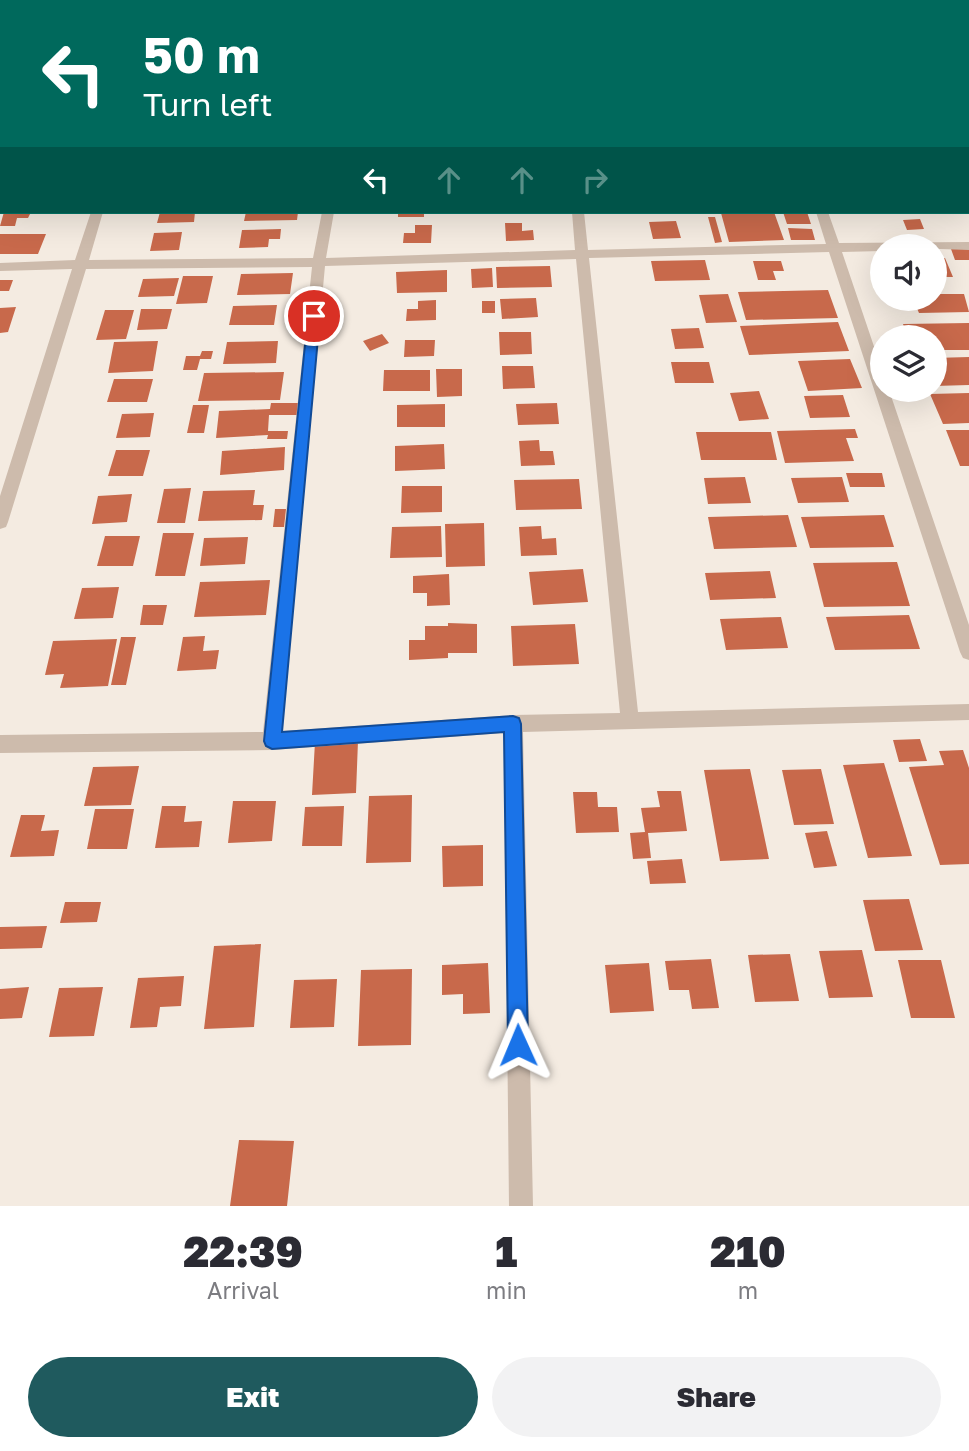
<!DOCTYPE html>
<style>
:root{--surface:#fff;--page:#f2f2f3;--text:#2b2b33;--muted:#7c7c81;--accent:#1f5a5e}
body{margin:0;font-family:"Golos Text",sans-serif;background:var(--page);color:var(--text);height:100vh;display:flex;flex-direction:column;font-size:26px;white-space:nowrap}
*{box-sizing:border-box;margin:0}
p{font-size:23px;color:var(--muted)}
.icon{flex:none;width:38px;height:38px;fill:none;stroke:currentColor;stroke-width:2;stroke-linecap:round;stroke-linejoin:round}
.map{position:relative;height:1206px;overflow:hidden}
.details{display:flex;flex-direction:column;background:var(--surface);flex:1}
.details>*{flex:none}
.banner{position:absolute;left:0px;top:0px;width:970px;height:214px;box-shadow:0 7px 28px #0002;background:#00695c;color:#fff;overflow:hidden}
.tools{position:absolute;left:870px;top:234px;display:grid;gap:14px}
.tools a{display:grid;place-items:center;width:77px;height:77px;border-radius:50%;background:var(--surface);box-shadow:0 7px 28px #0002;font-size:35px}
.pin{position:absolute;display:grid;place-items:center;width:60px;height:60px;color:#fff;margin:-30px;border:4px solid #fff;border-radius:50%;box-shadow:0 2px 7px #0007}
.me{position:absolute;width:77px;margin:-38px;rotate:359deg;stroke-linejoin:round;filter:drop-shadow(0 0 5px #0008)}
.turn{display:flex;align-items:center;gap:24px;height:147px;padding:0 28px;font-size:32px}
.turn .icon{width:91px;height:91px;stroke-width:2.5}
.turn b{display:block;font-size:49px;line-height:60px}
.lanes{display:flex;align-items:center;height:66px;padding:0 28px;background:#0003;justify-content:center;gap:35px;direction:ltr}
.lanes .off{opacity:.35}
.eta{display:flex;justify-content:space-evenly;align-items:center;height:119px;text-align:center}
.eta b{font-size:42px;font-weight:800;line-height:49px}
.cta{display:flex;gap:14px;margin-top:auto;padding:14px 28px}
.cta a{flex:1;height:80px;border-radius:42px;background:var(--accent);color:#fff;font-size:28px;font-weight:800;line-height:80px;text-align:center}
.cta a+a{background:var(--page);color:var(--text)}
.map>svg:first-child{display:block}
.building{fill:#c8694b}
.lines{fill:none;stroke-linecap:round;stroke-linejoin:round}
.street{fill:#cdbbac;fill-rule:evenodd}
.route{fill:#1a73e8;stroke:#114b97;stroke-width:2}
</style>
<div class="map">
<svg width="969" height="1206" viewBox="0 0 969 1206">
<rect width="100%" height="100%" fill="#f4ebe1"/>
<!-- building -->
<path class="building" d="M4 212H31L28 218H17L15 226H0Z
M160 212H195L194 222 157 223Z
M246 212H298L297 220 244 221Z
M398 212H424V217H398Z
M774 212 784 240 729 242 721 213Z
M783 212H807L811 224H787Z
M708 217H715L722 242 715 243Z
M920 219 924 229 907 230 903 220Z
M676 221 681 238 653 239 649 222Z
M505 223H522V231L533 230 534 240 506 241Z
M415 225H432L431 243H403L404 233H415Z
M788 228 812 229 815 240H791Z
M281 229 280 239H269L268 247 239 248 242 230Z
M182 232 179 250 150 251 154 233Z
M0 234H46L38 254H0Z
M951 249H969V260H955Z
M945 258 953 277H934V259Z
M705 260 710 280 655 281 651 261Z
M753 261H781L784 271H773L776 280H758Z
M550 266 552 287 497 288 496 267Z
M492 268 493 287 472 288 471 269Z
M447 270V292L397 293 396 272Z
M293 273 290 294 237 295 241 274Z
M183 276H213L207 303 176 304Z
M179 278 174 296 138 297 143 279Z
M0 280H13L9 291H0Z
M828 290 838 318 746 320 738 292Z
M728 294 737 322 706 323 699 295Z
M934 294H964L969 312 919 313 913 299H934Z
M536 298 538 317 502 319 500 299Z
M436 300V320L406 321 407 309H418V301Z
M482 301H495V313H482Z
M277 305 274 325H229L233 306Z
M16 307 8 332 0 333V308Z
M141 309H172L167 329 137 330Z
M105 310H134L126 339 96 340Z
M838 322 849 351 749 355 740 326Z
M969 323V350H934V338H908L903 324Z
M699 328 704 348 675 349 671 329Z
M499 332H531L532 354 500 355Z
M382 334 389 343 370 351 363 341Z
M405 340H435L434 356 404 357Z
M158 341 153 371 108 373 114 342Z
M278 341 276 363 223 364 227 342Z
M202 351H213L211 359H200L197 370H183L186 356H200Z
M969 357V385L934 386V358Z
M850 359 862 388 808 391 798 361Z
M671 362H709L714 383H675Z
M502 366H533L535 388 503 389Z
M436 369H462V396L437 397Z
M384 370H430V391H383Z
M284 372 280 400 198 401 204 373Z
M114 379H153L147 402H107Z
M759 391 769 419 739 421 730 393Z
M969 393V423L943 424 930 394Z
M843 395 850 417 810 418 804 396Z
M271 403H303L302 415H269L268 431H288L287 439H267L268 435 216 438 219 411 270 409Z
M557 403 559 424 518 425 516 404Z
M445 404V427H397V405Z
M193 405H209L204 433H187Z
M154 413 150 437 116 438 122 414Z
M855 429 858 438H846L854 461 785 463 777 431Z
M946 430H969V466H960Z
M696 432H771L777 460H701Z
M539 440 540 451H553L555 465 521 466 519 441Z
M444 444 445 469 395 471V446Z
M285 447 284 470 220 475 222 451Z
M116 450H150L143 476H108Z
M846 473H882L885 487H850Z
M745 477 751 503 708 504 704 478Z
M842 477 849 502 798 503 791 478Z
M579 479 582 509 516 510 514 480Z
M402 486H442V512L401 513Z
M191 488 185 523H157L164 489Z
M255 490 253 505H264L262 520 198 521 203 491Z
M132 494 127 522 92 524 98 496Z
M275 509H286L284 527H273Z
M788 515 797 547 714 549 708 517Z
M884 515 894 547 810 548 801 517Z
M484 523 485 566 446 567 445 524Z
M441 526 442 557 390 558 392 527Z
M541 526 542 539 556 538 557 555 521 556 519 527Z
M163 533H194L185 576H155Z
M105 536H140L133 566H97Z
M248 537 245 564 200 566 204 538Z
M897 562 910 606 824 607 813 563Z
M583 569 588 602 533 605 529 572Z
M770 571 776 598 710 600 705 573Z
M449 574 450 605 427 606V593H413V576Z
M270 580 266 615 194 617 200 582Z
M119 587 113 618 74 619 82 588Z
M143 605H167L163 625H140Z
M909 615 920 649 835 650 826 617Z
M781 617 788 648 726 650 720 619Z
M448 623 477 624V653H448V658L409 660V640H425V626H448Z
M575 624 579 664 513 666 511 626Z
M205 636 203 651 219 650 216 669 177 671 183 637Z
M121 637H136L126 685H111Z
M117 639 108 686 60 688 64 674 45 675 53 641Z
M920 739 927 761 899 762 893 740Z
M358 741 356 793 312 795 315 742Z
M963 750 969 768V864L940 865 909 767 944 765 939 751Z
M884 763 912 856 868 858 843 765Z
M139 766 131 805 84 806 93 767Z
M750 769 769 859 720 861 704 770Z
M821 769 834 824 794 825 782 770Z
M657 791H681L687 831 648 833 651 858 633 859 630 833 645 832 641 808 660 807Z
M573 792H597L598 807H617L619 832 576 833Z
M412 795 411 862 366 863 369 796Z
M233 801H276L272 841 228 843Z
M162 806H186L184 822 202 821 199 847 155 848Z
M344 806 342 846H302L305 807Z
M95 809H134L127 849H87Z
M21 815H45L41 831 59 830 54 856 10 857Z
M827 831 837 866 814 868 805 833Z
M483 845V886L443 887 442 846Z
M682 859 686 883 650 884 647 861Z
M909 899 923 950 875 951 863 900Z
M65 902H101L97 922 60 923Z
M47 926 42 948 0 949V927Z
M261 944 254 1027 204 1029 214 946Z
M862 950 873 997 829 998 819 951Z
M790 954 799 1001 755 1002 748 955Z
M711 959 719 1008 692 1009 689 990H669L665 961Z
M898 960H941L955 1018H911Z
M488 963 490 1013 463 1014V994L442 995V965Z
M649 963 654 1011 610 1013 605 965Z
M412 969 411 1045 358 1046 361 970Z
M184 976 181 1006 160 1007 157 1027 130 1028 138 978Z
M337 979 334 1027 290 1028 294 980Z
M29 987 22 1018 0 1019V989Z
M103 987 94 1036 49 1037 59 988Z
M239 1140 294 1141 287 1206H230Z"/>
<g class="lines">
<!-- street -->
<path class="street" d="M433 0H443V2H433Z
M641 0H703L640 2Z
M754 0H764V2H754Z
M942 0H952L953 2H943Z
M0 12H2V18H0Z
M968 29H969V37H968Z
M91 212H103L89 260 313 258 322 212H334L326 258 575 250 572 212H584L588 250 826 244 816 212H828L839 243 969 242V250L882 247V251L842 252 882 370V390H889L969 625V660L963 658 960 652 829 252 589 258 638 712 969 704V720L523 732 533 1206H509L504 733 272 750 0 753V735L263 732 312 267 86 269 8 522 6 527 0 529V496L72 269 0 271V263L75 260ZM576 259 620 713 513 715 282 731 325 266Z"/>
</g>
<!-- route -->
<path class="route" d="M314 311 320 316 282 732 513 716 519 718 521 724 528 1045 525 1053 518 1056 511 1053 508 1045 504 732 272 749 266 746 264 741 308 316Z"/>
</svg>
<div class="tools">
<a><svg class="icon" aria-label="sound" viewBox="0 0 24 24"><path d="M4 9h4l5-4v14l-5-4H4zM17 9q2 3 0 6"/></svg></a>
<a><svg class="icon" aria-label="layers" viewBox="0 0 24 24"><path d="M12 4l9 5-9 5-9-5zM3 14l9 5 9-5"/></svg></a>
</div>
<div class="pin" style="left:314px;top:316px;background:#d93025"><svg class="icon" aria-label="arrive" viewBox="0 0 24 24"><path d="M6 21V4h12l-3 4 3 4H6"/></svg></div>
<svg class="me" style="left:518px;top:1045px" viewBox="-20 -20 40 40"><path d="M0-17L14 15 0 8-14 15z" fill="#1a73e8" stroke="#fff" stroke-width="4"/></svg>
<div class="banner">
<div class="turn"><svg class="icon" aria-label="left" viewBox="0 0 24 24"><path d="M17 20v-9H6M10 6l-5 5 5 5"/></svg><div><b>50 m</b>Turn left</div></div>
<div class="lanes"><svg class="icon" aria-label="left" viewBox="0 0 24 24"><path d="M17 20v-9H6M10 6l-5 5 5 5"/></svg><svg class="icon off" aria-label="ahead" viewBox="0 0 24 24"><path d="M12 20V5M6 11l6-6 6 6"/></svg><svg class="icon off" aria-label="ahead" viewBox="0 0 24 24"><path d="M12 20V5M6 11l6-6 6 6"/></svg><svg class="icon off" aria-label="right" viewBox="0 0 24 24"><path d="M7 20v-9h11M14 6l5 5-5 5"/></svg></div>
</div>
</div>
<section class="details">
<div class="eta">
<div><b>22:39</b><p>Arrival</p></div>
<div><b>1</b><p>min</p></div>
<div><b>210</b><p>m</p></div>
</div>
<div class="cta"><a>Exit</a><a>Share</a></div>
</section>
